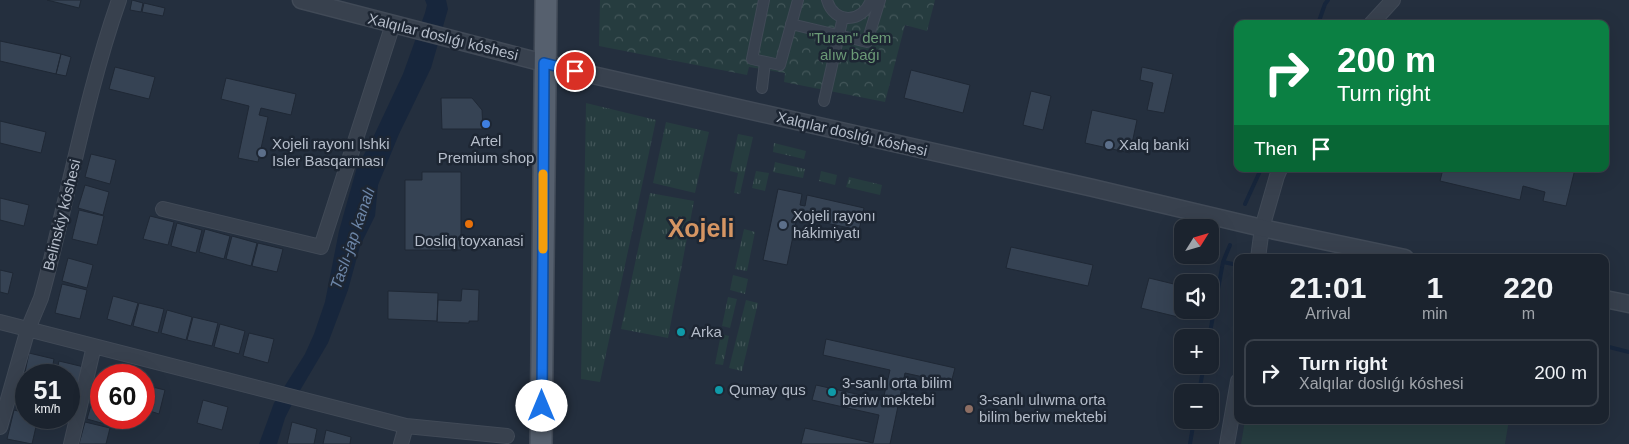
<!DOCTYPE html>
<meta charset="utf-8">
<style>
:root{--surface:#1b232e;--page:#242b36;--text:#f1f3f6;--muted:#a0a4aa;--line:#39404a}
body{margin:0;font-family:Helvetica,sans-serif;background:var(--page);color:var(--text);height:100vh;display:flex;flex-direction:column;font-size:19px;white-space:nowrap}
*{box-sizing:border-box;margin:0}
p{font-size:16px;color:var(--muted)}
.icon{flex:none;width:28px;height:28px;fill:none;stroke:currentColor;stroke-width:2;stroke-linecap:round;stroke-linejoin:round}
.map{position:relative;flex:1;overflow:hidden}
.sheet{position:absolute;left:1234px;top:254px;width:375px;height:170px;display:flex;flex-direction:column;background:var(--surface);border-radius:10px;box-shadow:0 5px 20px #0002,0 0 0 1px var(--line)}
.sheet>*{flex:none}
.guide{position:absolute;left:1234px;top:20px;width:375px;height:152px;border-radius:10px;box-shadow:0 5px 20px #0002,0 0 0 1px var(--line);background:#0b8043;color:#fff;overflow:hidden}
.needle{width:32px;rotate:53deg}
.controls{position:absolute;left:1174px;top:219px;display:grid;gap:10px}
.controls a{display:grid;place-items:center;width:45px;height:45px;border-radius:10px;background:var(--surface);box-shadow:0 5px 20px #0002,0 0 0 1px var(--line);font-size:25px}
.speed{position:absolute;left:15px;top:364px;display:flex;gap:10px;font-size:25px;font-weight:700;text-align:center}
.speed>*{display:grid;place-content:center;width:65px;height:65px;border-radius:50%;background:var(--surface);box-shadow:0 5px 20px #0002,0 0 0 1px var(--line);line-height:1}
.speed small{font-size:12px;font-weight:400}
.speed .limit{border:8px solid #d22;background:#fff;color:#111}
.pin{position:absolute;display:grid;place-items:center;width:42px;height:42px;color:#fff;margin:-21px;border:2px solid #fff;border-radius:50%;box-shadow:0 1px 5px #0007}
.me{position:absolute;width:55px;margin:-28px;rotate:0deg;stroke-linejoin:round;filter:drop-shadow(0 0 4px #0008)}
.turn{display:flex;align-items:center;gap:18px;height:105px;padding:0 20px;font-size:22px}
.turn .icon{width:65px;height:65px;stroke-width:2.5}
.turn b{display:block;font-size:35px;line-height:42px}
.then{display:flex;align-items:center;height:48px;padding:0 20px;background:#0003;gap:10px;font-size:19px}
.eta{display:flex;justify-content:space-evenly;align-items:center;height:85px;text-align:center}
.eta b{font-size:30px;font-weight:600;line-height:35px}
ul{padding:0;list-style:none}
li{display:flex;align-items:center;gap:15px;height:68px;margin:0 10px 8px;padding:0 10px;border:2px solid var(--line);border-radius:10px}
li div{flex:1}
li b{display:block;font-size:19px}
li em{font-style:normal}
.map>svg:first-child{display:block}
.grass{fill:url(#grass-tufts)}
.park{fill:url(#park-crowns)}
.pitch{fill:#263c3f}
.water{fill:#17263c}
.lines{fill:none;stroke-linecap:round;stroke-linejoin:round}
.stream{stroke:#17263c;stroke-width:4}
.building{fill:#364354;stroke:#1f2835}
.pedestrian-casing{stroke:#414a57;stroke-width:12}
.minor-casing{stroke:#414a57;stroke-width:16}
.tertiary-casing{stroke:#414a57;stroke-width:19}
.primary-casing{stroke:#414a57;stroke-width:24}
.pedestrian{stroke:#38414e;stroke-width:10}
.minor{stroke:#38414e;stroke-width:14}
.tertiary{stroke:#38414e;stroke-width:16}
.primary{stroke:#56606e;stroke-width:21}
.route-casing{stroke:#114b97;stroke-width:12}
.route{stroke:#1a73e8;stroke-width:9}
.slow{stroke:#f59e0b;stroke-width:9}
.shop-dot{fill:#3f7fe0;stroke:#1d2633;stroke-width:2}
.service-dot{fill:#5c6f8a;stroke:#1d2633;stroke-width:2}
.food-dot{fill:#e8710a;stroke:#1d2633;stroke-width:2}
.culture-dot{fill:#0f9aa8;stroke:#1d2633;stroke-width:2}
.education-dot{fill:#8d6e63;stroke:#1d2633;stroke-width:2}
.labels{text-anchor:middle;stroke-width:5;stroke-linejoin:round;paint-order:stroke}
.street-label{font-size:15px;fill:#b4bcc9;stroke:#1d2633}
.park-label{font-size:15px;fill:#6b9a76;stroke:#1d2633}
.poi-label{font-size:15px;fill:#b4bcc9;stroke:#1d2633;text-anchor:start}
.water-label{font-size:16px;font-style:italic;fill:#6d86a8;stroke:#1d2633}
.town-label{font-size:25px;font-weight:bold;fill:#d59563;stroke:#1d2633}
</style>
<div class="map">
<svg width="1629" height="444" viewBox="0 0 1629 444">
<defs>
<pattern id="grass-tufts" width="24" height="20" patternUnits="userSpaceOnUse" patternTransform="scale(1.25)"><rect width="24" height="20" fill="#263c3f"/><path d="M3 7l-1-3M5 7V3M7 7l1-3M15 17l-1-3M17 17v-4M19 17l1-3" fill="none" stroke="#435659"/></pattern>
<pattern id="park-crowns" width="20" height="18" patternUnits="userSpaceOnUse" patternTransform="scale(1.25)"><rect width="20" height="18" fill="#263c3f"/><path d="M2 6a3 3 0 1 1 6 0M12 15a3 3 0 1 1 6 0" fill="none" stroke="#435659"/></pattern>
</defs>
<rect width="100%" height="100%" fill="#242f3e"/>
<!-- grass -->
<path class="grass" d="M586 103 656 120 600 382 581 379Z
M666 122 709 132 695 193 653 183Z
M738 134 753 137 740 194 734 193 738 173 730 171Z
M774 143 806 151 804 159 773 152Z
M775 162 805 169 803 178 773 172Z
M756 171 769 173 765 191 752 188Z
M821 171 837 175 835 185 819 181Z
M849 177 882 185 880 195 846 187Z
M650 193 694 201 668 338 621 329Z
M744 229 755 232 747 271 735 269Z
M733 275 748 279 745 294 730 290Z
M728 297 737 299 730 328 722 326Z
M746 300 758 303 742 371 729 368Z
M721 334 729 336 723 365 715 364Z"/>
<!-- park -->
<path class="park" d="M600 0H935L927 31 905 25 885 102 784 82 785 73 749 67 747 75 599 46Z"/>
<!-- pitch -->
<path class="pitch" d="M1245 420H1509L1505 444H1241Z"/>
<!-- water -->
<path class="water" d="M425 0H446L448 9 431 68 399 134 378 185 375 216 360 246 348 290 328 343 292 404 285 418 277 444H259L274 403 305 354 314 334 325 302 339 231 357 167 371 142 403 74 425 13 427 5Z"/>
<g class="lines">
<!-- stream -->
<path class="stream" d="M1318 24 1325 4 1328 0
M1245 204 1261 169
M1223 262 1238 265
M1209 338 1223 262 1230 245
M1605 346 1629 352
M1199 392 1204 365
M1190 444 1194 420"/>
</g>
<!-- building -->
<path class="building" d="M47 0H81L79 8Z
M132 0 143 3 141 12 130 10Z
M144 3 165 8 163 16 142 12Z
M0 41 61 54 56 74 0 61Z
M61 54 71 57 66 76 56 74Z
M115 67 155 77 149 99 109 89Z
M1142 67 1173 74 1164 113 1147 110 1153 83 1140 80Z
M911 70 970 85 963 113 904 98Z
M226 78 296 94 291 115 261 108 259 115 268 117 258 162 238 158 249 106 221 99Z
M1031 91 1051 96 1043 130 1023 125Z
M441 98H472L482 110 483 129H442Z
M1092 110 1137 120 1130 153 1085 143Z
M0 121 46 132 41 153 0 143Z
M91 154 116 160 110 184 85 177Z
M1443 169H1575L1566 206 1543 201 1545 192 1523 186 1520 200 1440 181Z
M422 172H461V250H405V180H422Z
M85 185 109 192 103 215 78 208Z
M778 189 802 194 800 205 805 206 807 195 864 208 859 230 797 217 787 265 763 260Z
M0 198 29 205 24 226 0 220Z
M79 210 104 216 97 245 72 239Z
M150 216 174 222 168 245 143 239Z
M177 223 202 230 196 253 171 246Z
M205 229 230 236 224 259 199 252Z
M232 236 257 243 251 266 226 259Z
M258 243 283 249 277 272 252 266Z
M1011 247 1093 265 1088 286 1006 268Z
M68 258 93 265 87 288 62 281Z
M0 270 13 273 8 294 0 292Z
M1149 278 1182 286V310H1184L1182 318 1141 308Z
M62 284 87 290 80 319 55 313Z
M462 289 479 290 478 321H469V323L437 322 438 300 461 301Z
M388 291 438 293 437 321 388 319Z
M113 296 138 303 131 326 107 319Z
M139 303 164 309 158 333 133 326Z
M167 310 192 317 186 340 161 333Z
M193 317 218 323 212 346 187 340Z
M220 324 245 331 239 354 214 347Z
M249 333 274 339 268 363 243 356Z
M826 339 955 368 951 383 905 373 890 444H801L805 428 873 443 879 415 812 400 816 385 883 400 890 370 823 355Z
M29 353 54 359 51 375H26V383L23 382Z
M59 361 84 367 77 396 69 394V375H56Z
M100 374 105 375H101V418H114L112 426 87 419Z
M144 385 165 390 159 414 144 409Z
M203 400 228 407 222 430 197 423Z
M14 410 26 413V418H38L32 444 7 439Z
M85 422 110 428 106 444H79Z
M292 422 317 429 314 444H287Z
M326 430 351 437 350 444H323Z"/>
<g class="lines">
<!-- pedestrian casing -->
<g class="pedestrian-casing">
<path id="pedestrian" d="M764 0 752 59 780 65 798 0
M827 0C834 25 863 23 871 0
M791 24 867 42 880 0
M762 88 765 62
M824 101 843 17"/>
</g>
<!-- minor casing -->
<g class="minor-casing">
<path id="minor" d="M1371 24 1393 0
M163 209 321 247 393 24
M1258 258 1262 228 1277 176 1280 169
M0 322 406 426 507 436
M0 427 28 329 41 298C68 200 85 97 119 0
M71 444 94 346
M401 444 406 426
M1227 444 1238 381"/>
</g>
<!-- tertiary casing -->
<g class="tertiary-casing">
<path id="tertiary" d="M301 0 575 71 1093 188 1262 228 1405 258
M1605 299 1629 304"/>
</g>
<!-- primary casing -->
<g class="primary-casing">
<path id="primary" d="M541 444 546 0"/>
</g>
<!-- pedestrian -->
<use href="#pedestrian" class="pedestrian"/>
<!-- minor -->
<use href="#minor" class="minor"/>
<!-- tertiary -->
<use href="#tertiary" class="tertiary"/>
<!-- primary -->
<use href="#primary" class="primary"/>
</g>
<g class="lines">
<!-- route casing -->
<g class="route-casing">
<path id="route" d="M542 406 544 63 575 71"/>
</g>
<!-- route -->
<use href="#route" class="route"/>
<!-- slow -->
<path class="slow" d="M543 249V174"/>
</g>
<!-- markers -->
<circle class="shop-dot" cx="486" cy="124" r="5"/>
<g class="service-dot">
<circle cx="1109" cy="145" r="5"/>
<circle cx="262" cy="153" r="5"/>
<circle cx="783" cy="225" r="5"/>
</g>
<circle class="food-dot" cx="469" cy="224" r="5"/>
<g class="culture-dot">
<circle cx="681" cy="332" r="5"/>
<circle cx="719" cy="390" r="5"/>
<circle cx="832" cy="392" r="5"/>
</g>
<circle class="education-dot" cx="969" cy="409" r="5"/>
<g class="labels">
<!-- street labels -->
<g class="street-label">
<text transform="translate(443 37) rotate(14)" y="5">Xalqılar doslıǵı kóshesi</text>
<text transform="translate(852 134) rotate(13)" y="5">Xalqılar doslıǵı kóshesi</text>
<text transform="translate(62 215) rotate(-76)" y="5">Belinskiy kóshesi</text>
</g>
<!-- park labels -->
<g class="park-label">
<text x="850" y="43">"Turan" dem<tspan x="850" dy="17">alıw baǵı</tspan></text>
</g>
<!-- poi labels -->
<g class="poi-label">
<text x="486" y="146" text-anchor="middle">Artel<tspan x="486" dy="17">Premium shop</tspan></text>
<text x="272" y="149">Xojeli rayonı Ishki<tspan x="272" dy="17">Isler Basqarması</tspan></text>
<text x="1119" y="150">Xalq banki</text>
<text x="793" y="221">Xojeli rayonı<tspan x="793" dy="17">hákimiyatı</tspan></text>
<text x="469" y="246" text-anchor="middle">Dosliq toyxanasi</text>
<text x="691" y="337">Arka</text>
<text x="842" y="388">3-sanlı orta bilim<tspan x="842" dy="17">beriw mektebi</tspan></text>
<text x="729" y="395">Qumay qus</text>
<text x="979" y="405">3-sanlı ulıwma orta<tspan x="979" dy="17">bilim beriw mektebi</tspan></text>
</g>
<!-- water labels -->
<g class="water-label">
<text transform="translate(352 238) rotate(-71)" y="6">Taslı-jap kanalı</text>
</g>
<!-- town labels -->
<g class="town-label">
<text x="701" y="237">Xojeli</text>
</g>
</g>
</svg>
<div class="controls">
<a><svg class="needle" viewBox="-14 -14 28 28"><path d="M0-13l5 13h-10z" fill="#e53935"/><path d="M0 13l5-13h-10z" fill="#a0a4aa"/></svg></a>
<a><svg class="icon" aria-label="sound" viewBox="0 0 24 24"><path d="M4 9h4l5-4v14l-5-4H4zM17 9q2 3 0 6"/></svg></a>
<a>+</a>
<a>−</a>
</div>
<div class="speed"><div>51<small>km/h</small></div><div class="limit">60</div></div>
<div class="pin" style="left:575px;top:71px;background:#d93025"><svg class="icon" aria-label="arrive" viewBox="0 0 24 24"><path d="M6 21V4h12l-3 4 3 4H6"/></svg></div>
<svg class="me" style="left:542px;top:406px" viewBox="-20 -20 40 40"><circle r="19" fill="#fff"/><path d="M0-13L10 11 0 6-10 11z" fill="#1a73e8"/></svg>
<div class="guide">
<div class="turn"><svg class="icon" aria-label="right" viewBox="0 0 24 24"><path d="M7 20v-9h11M14 6l5 5-5 5"/></svg><div><b>200 m</b>Turn right</div></div>
<div class="then">Then<svg class="icon" aria-label="arrive" viewBox="0 0 24 24"><path d="M6 21V4h12l-3 4 3 4H6"/></svg></div>
</div>
<section class="sheet">
<div class="eta">
<div><b>21:01</b><p>Arrival</p></div>
<div><b>1</b><p>min</p></div>
<div><b>220</b><p>m</p></div>
</div>
<ul>
<li><svg class="icon" aria-label="right" viewBox="0 0 24 24"><path d="M7 20v-9h11M14 6l5 5-5 5"/></svg><div><b>Turn right</b><p>Xalqılar doslıǵı kóshesi</p></div><em>200 m</em></li>
</ul>
</section>
</div>
